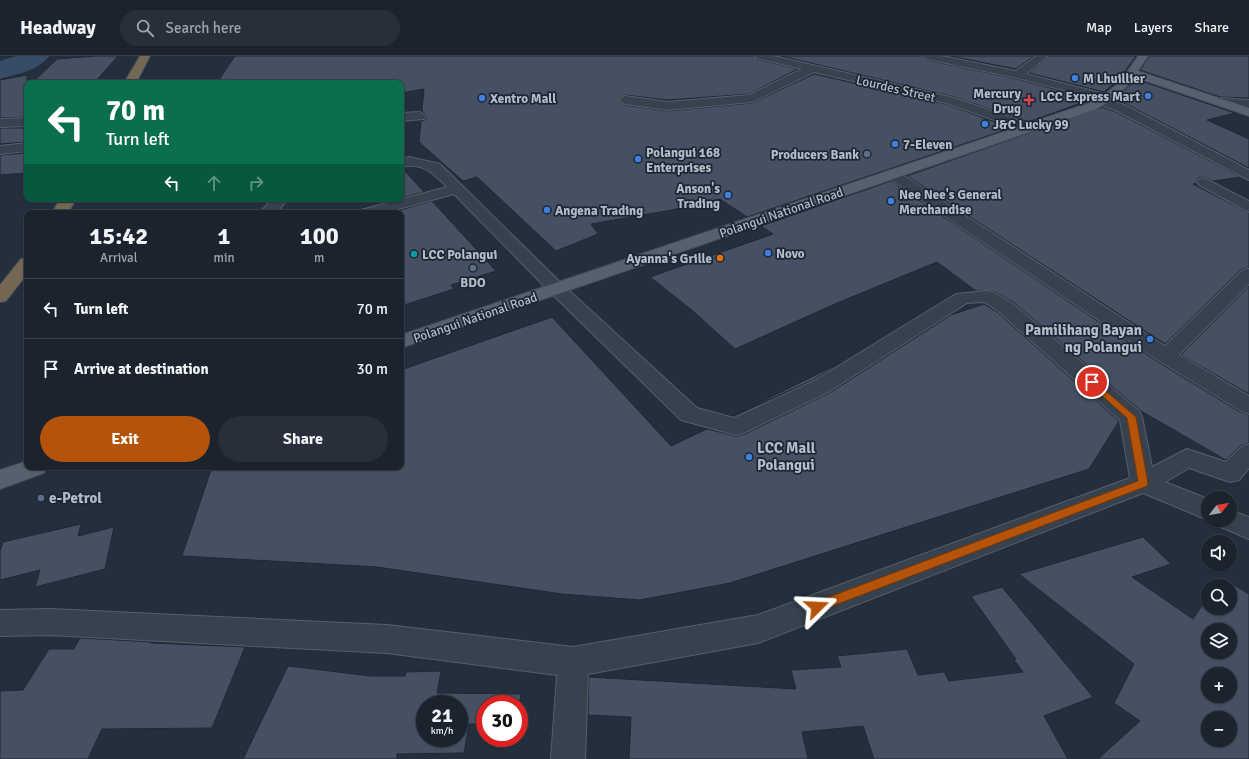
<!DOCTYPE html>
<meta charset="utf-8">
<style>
:root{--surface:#1b232e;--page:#282f3a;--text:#f1f3f6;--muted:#a0a4aa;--line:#39404a;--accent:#b45309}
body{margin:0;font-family:Signika,sans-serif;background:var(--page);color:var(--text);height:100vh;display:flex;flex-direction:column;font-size:15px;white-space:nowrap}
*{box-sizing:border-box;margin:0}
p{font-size:13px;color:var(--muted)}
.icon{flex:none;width:22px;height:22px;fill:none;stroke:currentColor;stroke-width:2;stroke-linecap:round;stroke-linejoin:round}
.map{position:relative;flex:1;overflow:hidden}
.side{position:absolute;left:24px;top:154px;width:380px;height:260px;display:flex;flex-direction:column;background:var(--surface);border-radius:8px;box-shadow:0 1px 3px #0004,0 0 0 1px var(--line)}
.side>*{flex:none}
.banner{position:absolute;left:24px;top:24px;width:380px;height:122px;border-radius:8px;box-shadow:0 1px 3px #0004,0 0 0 1px var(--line);background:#0b6e4f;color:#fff;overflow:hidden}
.needle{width:26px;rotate:59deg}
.controls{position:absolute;left:1201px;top:435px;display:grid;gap:8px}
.controls a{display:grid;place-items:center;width:36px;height:36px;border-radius:50%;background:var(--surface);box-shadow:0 1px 3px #0004,0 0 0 1px var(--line);font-size:20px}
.speed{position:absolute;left:416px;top:639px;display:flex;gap:8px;font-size:20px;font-weight:700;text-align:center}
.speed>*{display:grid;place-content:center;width:52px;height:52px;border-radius:50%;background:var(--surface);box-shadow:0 1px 3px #0004,0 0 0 1px var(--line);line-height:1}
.speed small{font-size:10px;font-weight:400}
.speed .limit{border:6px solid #d22;background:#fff;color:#111}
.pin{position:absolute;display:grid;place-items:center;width:34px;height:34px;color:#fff;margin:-17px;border:2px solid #fff;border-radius:50%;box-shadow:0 1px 4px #0007}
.me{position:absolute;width:44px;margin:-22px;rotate:69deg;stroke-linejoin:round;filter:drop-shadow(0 0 3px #0008)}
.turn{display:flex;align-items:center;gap:14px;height:84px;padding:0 16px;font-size:18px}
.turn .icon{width:52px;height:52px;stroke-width:2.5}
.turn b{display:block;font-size:28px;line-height:34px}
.lanes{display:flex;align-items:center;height:38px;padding:0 16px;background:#0003;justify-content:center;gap:20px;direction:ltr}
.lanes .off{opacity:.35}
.eta{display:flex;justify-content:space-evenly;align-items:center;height:68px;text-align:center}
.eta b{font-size:24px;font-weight:700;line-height:28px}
.cta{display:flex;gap:8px;margin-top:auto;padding:8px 16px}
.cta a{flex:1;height:46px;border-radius:24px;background:var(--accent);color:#fff;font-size:16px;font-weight:700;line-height:46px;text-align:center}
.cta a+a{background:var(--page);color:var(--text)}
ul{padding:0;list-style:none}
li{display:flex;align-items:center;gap:12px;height:60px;padding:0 16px;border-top:1px solid var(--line)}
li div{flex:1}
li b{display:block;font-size:15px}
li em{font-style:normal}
header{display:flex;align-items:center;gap:24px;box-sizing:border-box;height:56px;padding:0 20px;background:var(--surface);border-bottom:1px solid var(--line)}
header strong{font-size:19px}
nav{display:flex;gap:22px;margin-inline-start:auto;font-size:14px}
.search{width:280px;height:36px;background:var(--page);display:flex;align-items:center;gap:10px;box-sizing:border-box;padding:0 14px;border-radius:22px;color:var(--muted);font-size:15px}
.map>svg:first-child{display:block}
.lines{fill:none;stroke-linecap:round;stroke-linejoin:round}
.river{fill:#394c67;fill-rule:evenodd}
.building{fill:#455162;stroke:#1f2835;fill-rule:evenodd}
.minor-casing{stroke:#565f6c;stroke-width:2}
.major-casing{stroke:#414a57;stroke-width:2}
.highway-casing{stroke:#434c59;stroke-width:2}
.minor{fill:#38414e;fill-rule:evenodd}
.major{fill:#56606e;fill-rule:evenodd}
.highway{fill:#746855;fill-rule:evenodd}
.route{fill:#b45309;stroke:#753606}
.shop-dot{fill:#3f7fe0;stroke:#1d2633;stroke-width:1.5}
.health-dot{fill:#e0444e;stroke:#1d2633;stroke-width:1.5}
.service-dot{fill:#5c6f8a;stroke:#1d2633;stroke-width:1.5}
.culture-dot{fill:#0f9aa8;stroke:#1d2633;stroke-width:1.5}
.food-dot{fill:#e8710a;stroke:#1d2633;stroke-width:1.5}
.labels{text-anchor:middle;stroke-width:3.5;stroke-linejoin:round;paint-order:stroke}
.far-poi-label{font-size:13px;font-weight:bold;fill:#b4bcc9;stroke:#1d2633;text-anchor:start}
.far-street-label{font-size:13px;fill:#b4bcc9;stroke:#1d2633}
.poi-label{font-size:15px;font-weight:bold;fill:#b4bcc9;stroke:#1d2633;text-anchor:start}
</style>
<header>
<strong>Headway</strong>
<div class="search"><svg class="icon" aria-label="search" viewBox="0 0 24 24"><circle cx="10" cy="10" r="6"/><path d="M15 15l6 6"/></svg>Search here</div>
<nav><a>Map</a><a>Layers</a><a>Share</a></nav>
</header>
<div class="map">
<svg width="1249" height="703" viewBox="0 0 1249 703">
<rect width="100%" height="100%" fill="#242f3e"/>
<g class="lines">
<!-- river -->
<path class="river" d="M16 0H49C38 15 17 18 0 23V5Z"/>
</g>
<!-- building -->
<path class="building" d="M96 0H118L94 27H32L57 3Z
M235 0H754L756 3 798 13 749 38 668 44 625 39 618 44 625 49 668 55 752 47 814 18 946 48 1011 72 747 161 720 143 672 154 591 168 598 178 556 195 477 121 463 125 419 86 421 65 425 64 427 60 422 55 424 33 401 37V27H217Z
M781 0H921L927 4 1017 23 1092 43 1028 66 954 41Z
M950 0H1034L1016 13Z
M1048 0H1136L1120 22 1104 36 1029 17Z
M1149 0H1249V42L1220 41 1140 14Z
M27 19V61L0 62V24Z
M1135 23 1235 57 1207 64 1249 83V112L1126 48 1115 44Z
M1102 51 1116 56 1241 121 1213 125 1204 121 1198 122 1196 127 1193 128 1249 157V212L1242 213 1165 288 907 120Z
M0 72H27V86L0 88Z
M27 97V117L0 119V99Z
M401 112H402L424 136 401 142Z
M891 125 1158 306 1240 356 1249 359V387L1240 390 1226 404 1141 355 1013 246 993 235H976L937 206 837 247 735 293 693 255 650 221 773 178 761 170Z
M432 145 496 215 451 229 454 233 401 250V154Z
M1249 230V338L1181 299Z
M984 248 997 256 1119 365 1089 413 730 527 640 544 562 538 377 511 182 500 212 411H401V314L552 261 671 390 707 373 736 380 745 378 831 336 951 259Z
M844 305 813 324 732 360Z
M81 468 78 480 114 471 105 513 35 531 40 514 0 524V495L3 486Z
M1143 481 1171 508 1132 521 1193 563 1208 541V552H1230V530H1215L1221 521 1249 538V703H1098L1140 665 1114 647 1134 608 1019 518ZM1208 574H1230V596H1208ZM1208 618H1230V640H1208ZM1208 662H1230V684H1208Z
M1002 531 1093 641 1044 660 1068 703H874L863 670 802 676 808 703H629L631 661 588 659 589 621 796 633 791 614 841 611 837 600 907 593 918 619 944 616 949 625 1023 616 1014 604 1016 603 971 540Z
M80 582 152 586 151 587 245 591 212 672 102 673 88 703H0V635L23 634 49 593H74Z
M288 610 371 620H405L406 616 441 615 437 637 521 638 519 652V648H485V668H469L464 697 397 698V703H243ZM425 648H459V682H425Z"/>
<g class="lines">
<!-- minor casing -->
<g class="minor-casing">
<path id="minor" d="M755 0H774L954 42 1033 69 1035 72 1029 76 1025 75 946 47 814 16 752 46 668 54 625 48 619 44 625 40 668 46 749 39 802 13 756 2Z
M922 0H942L1016 15 1036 0H1047L1026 18 1113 40 1115 42 1112 45 1125 49 1249 114V124L1117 55 1098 48 1096 45 1098 43 1017 22 927 3Z
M1221 42 1249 44V52L1217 49 1215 46Z
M420 56 426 60 424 63 401 65V57Z
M27 62V70L0 71V63Z
M27 87V95L0 98V90Z
M409 101 440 108 563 229 697 352 734 362 814 325 956 238 987 235 993 236 1012 247 1139 355 1142 361 1152 411 1187 393 1226 406 1241 391 1249 388V412L1239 424 1230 426 1189 412 1165 426 1208 443V464L1143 437 758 587 588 618 585 703H551L557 619 387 597 50 579 0 580V554L50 553 387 569 573 591 758 559 1130 422 1120 364 998 255 984 246 967 247 830 335 744 377 736 379 681 364 551 237 454 138 384 157H358L361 154 447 131C433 117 423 106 401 111V103Z
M892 114 897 115 1165 290 1243 214 1249 213V228L1179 299 1249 340V358L1241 355 1159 305 887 121 885 118 887 115Z
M1204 122 1249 145V156L1199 129 1197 126 1199 123Z
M272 143H288L276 157H260Z
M1230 454 1249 461V483L1221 471 1217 464H1230Z"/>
</g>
<!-- major casing -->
<g class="major-casing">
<path id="major" d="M1138 0H1148L1138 15 1249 52V60L1134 21C1123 37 1112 45 1094 54L401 292V279L1086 48C1116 34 1120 26 1138 0Z
M27 405V411H48L44 417 0 433V414Z"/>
</g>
<!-- highway casing -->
<g class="highway-casing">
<path id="highway" d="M140 0H150L136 27H124Z
M60 143H76L68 157H52Z
M27 202V218L6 245 0 246V229L21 203Z"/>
</g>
<!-- minor -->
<use href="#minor" class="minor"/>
<!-- major -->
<use href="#major" class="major"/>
<!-- highway -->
<use href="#highway" class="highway"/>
</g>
<!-- route -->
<path class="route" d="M1092 323 1136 361 1148 427 1147 430 817 556 813 554 811 551 813 547 1138 425 1127 362 1089 328V324Z"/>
<!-- markers -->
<g class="shop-dot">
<circle cx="1075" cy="22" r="4"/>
<circle cx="1148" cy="40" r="4"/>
<circle cx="482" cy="42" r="4"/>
<circle cx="985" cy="68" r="4"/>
<circle cx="895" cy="88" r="4"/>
<circle cx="638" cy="103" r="4"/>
<circle cx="728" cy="139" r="4"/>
<circle cx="891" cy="145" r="4"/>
<circle cx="547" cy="154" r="4"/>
<circle cx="768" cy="197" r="4"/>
<circle cx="1150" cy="283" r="4"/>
<circle cx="749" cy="401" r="4"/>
</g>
<path class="health-dot" d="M1027 38h4v4h4v4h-4v4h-4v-4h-4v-4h4z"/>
<g class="service-dot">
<circle cx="867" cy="98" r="4"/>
<circle cx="473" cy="212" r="4"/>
<circle cx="41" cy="442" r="4"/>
</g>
<circle class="culture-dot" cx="414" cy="198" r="4"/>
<circle class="food-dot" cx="720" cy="202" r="4"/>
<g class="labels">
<!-- far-poi labels -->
<g class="far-poi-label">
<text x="1083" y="27">M Lhuillier</text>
<text x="1021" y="42" text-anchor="end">Mercury<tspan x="1021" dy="15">Drug</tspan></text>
<text x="1140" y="45" text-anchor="end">LCC Express Mart</text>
<text x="490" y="47">Xentro Mall</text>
<text x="993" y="73">J&amp;C Lucky 99</text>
<text x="903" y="93">7-Eleven</text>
<text x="646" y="101">Polangui 168<tspan x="646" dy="15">Enterprises</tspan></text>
<text x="859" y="103" text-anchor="end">Producers Bank</text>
<text x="720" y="137" text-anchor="end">Anson's<tspan x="720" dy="15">Trading</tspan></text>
<text x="899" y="143">Nee Nee's General<tspan x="899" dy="15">Merchandise</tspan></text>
<text x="555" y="159">Angena Trading</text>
<text x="776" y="202">Novo</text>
<text x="422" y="203">LCC Polangui</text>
<text x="712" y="207" text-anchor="end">Ayanna's Grille</text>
<text x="473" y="231" text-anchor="middle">BDO</text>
</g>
<!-- far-street labels -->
<g class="far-street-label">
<text transform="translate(896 32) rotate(13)" y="5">Lourdes Street</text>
<text transform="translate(781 156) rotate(-19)" y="5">Polangui National Road</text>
<text transform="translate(475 261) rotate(-19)" y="5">Polangui National Road</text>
</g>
<!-- poi labels -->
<g class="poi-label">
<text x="1142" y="279" text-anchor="end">Pamilihang Bayan<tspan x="1142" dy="17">ng Polangui</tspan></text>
<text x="757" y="397">LCC Mall<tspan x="757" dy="17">Polangui</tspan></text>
<text x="49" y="447">e-Petrol</text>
</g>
</g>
</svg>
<div class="controls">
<a><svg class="needle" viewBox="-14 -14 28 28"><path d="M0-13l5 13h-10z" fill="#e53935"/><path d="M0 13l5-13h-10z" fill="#a0a4aa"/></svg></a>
<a><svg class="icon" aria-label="sound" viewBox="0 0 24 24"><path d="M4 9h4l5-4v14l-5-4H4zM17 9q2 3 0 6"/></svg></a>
<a><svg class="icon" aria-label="search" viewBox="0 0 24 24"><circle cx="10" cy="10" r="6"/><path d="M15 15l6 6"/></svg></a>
<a><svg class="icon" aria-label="layers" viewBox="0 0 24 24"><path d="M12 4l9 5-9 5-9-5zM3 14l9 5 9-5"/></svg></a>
<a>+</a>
<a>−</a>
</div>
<div class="speed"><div>21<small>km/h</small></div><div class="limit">30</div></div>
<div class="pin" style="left:1092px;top:326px;background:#d93025"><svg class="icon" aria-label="arrive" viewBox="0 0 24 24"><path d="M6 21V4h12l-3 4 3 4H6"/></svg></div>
<svg class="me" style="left:817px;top:551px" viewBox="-20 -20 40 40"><path d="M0-17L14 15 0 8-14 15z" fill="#b45309" stroke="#fff" stroke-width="4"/></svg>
<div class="banner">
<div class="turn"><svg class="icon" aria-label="left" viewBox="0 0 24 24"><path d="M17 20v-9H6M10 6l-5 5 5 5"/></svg><div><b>70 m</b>Turn left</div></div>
<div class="lanes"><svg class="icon" aria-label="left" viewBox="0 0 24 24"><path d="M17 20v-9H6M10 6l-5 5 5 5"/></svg><svg class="icon off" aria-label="ahead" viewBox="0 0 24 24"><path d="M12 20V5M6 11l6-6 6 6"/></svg><svg class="icon off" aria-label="right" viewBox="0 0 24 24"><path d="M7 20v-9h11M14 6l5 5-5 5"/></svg></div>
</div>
<section class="side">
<div class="eta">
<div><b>15:42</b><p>Arrival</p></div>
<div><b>1</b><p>min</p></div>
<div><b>100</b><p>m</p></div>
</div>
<ul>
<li><svg class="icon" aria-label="left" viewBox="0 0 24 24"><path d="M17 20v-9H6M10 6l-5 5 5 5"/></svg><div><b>Turn left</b></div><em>70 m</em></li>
<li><svg class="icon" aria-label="arrive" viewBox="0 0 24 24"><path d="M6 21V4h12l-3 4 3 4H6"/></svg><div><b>Arrive at destination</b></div><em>30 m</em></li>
</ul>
<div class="cta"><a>Exit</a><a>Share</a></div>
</section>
</div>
